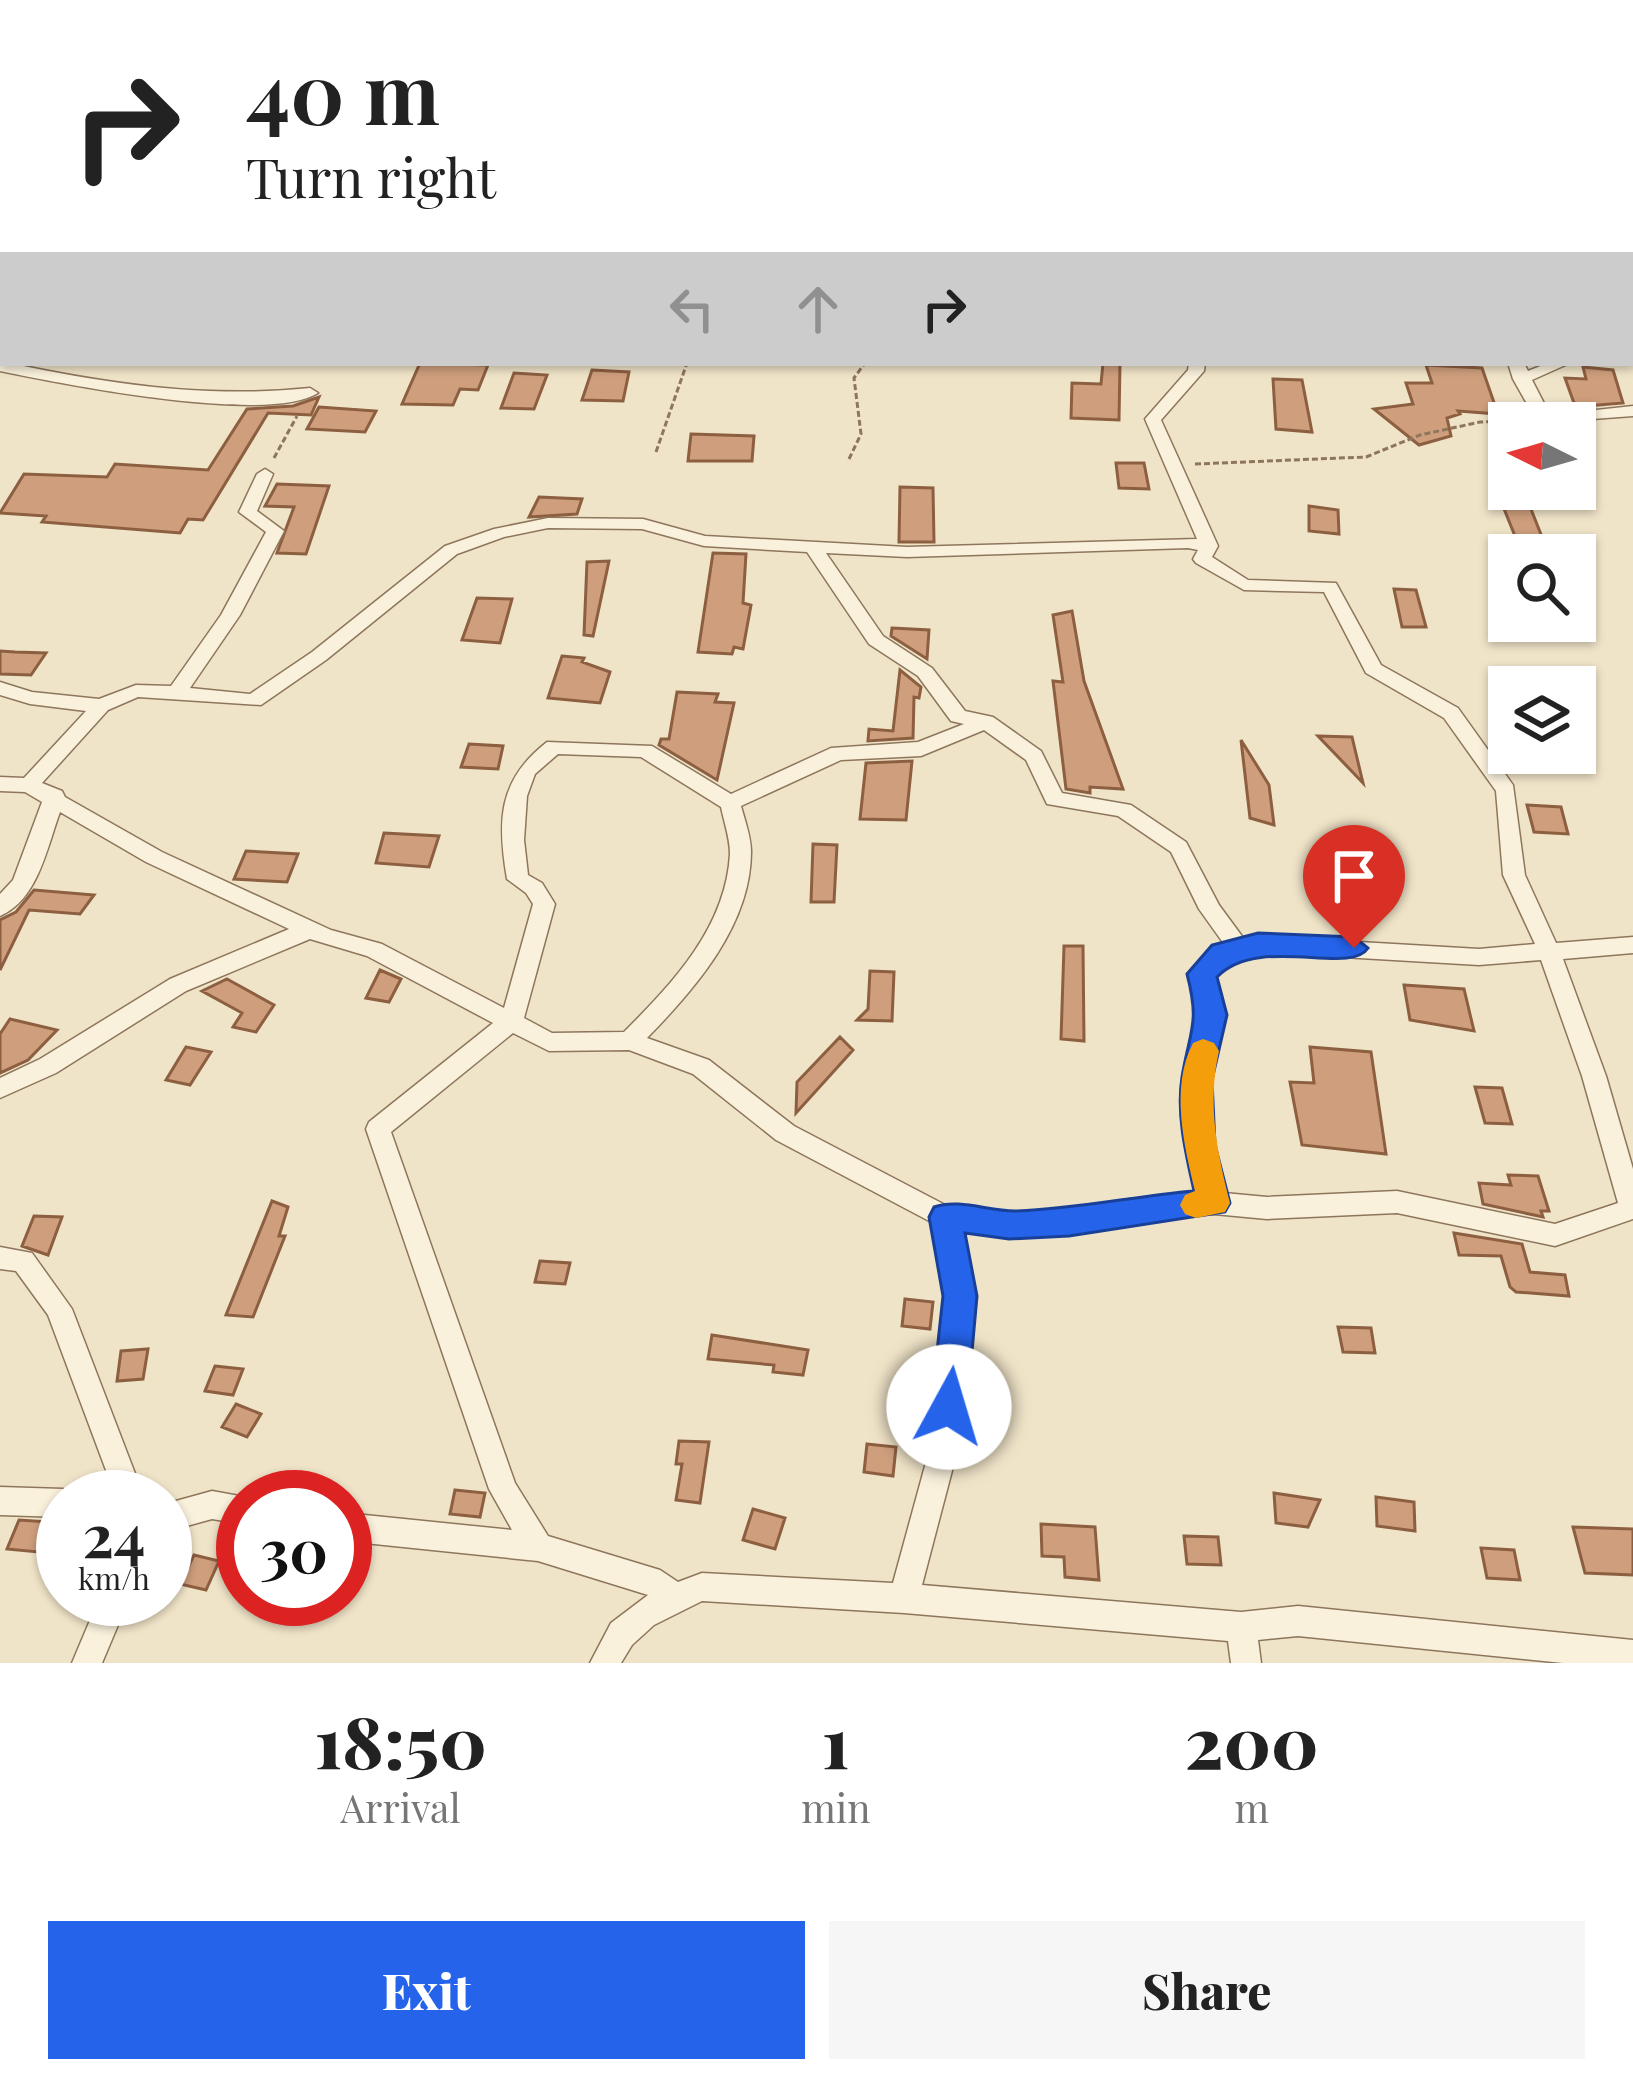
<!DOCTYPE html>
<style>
:root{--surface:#fff;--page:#f6f6f6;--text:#222;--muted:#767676;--accent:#2563eb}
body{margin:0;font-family:"Playfair Display",serif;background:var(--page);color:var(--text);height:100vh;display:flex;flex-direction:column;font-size:45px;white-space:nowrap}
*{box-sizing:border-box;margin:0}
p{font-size:39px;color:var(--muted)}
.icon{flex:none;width:66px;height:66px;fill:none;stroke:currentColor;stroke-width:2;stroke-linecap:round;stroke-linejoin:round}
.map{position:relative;height:1663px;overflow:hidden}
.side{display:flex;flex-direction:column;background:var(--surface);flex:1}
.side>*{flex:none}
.hud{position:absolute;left:0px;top:0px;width:1635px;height:366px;box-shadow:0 3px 9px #0004;background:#fff;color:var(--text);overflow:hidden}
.needle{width:78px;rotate:275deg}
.controls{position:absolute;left:1488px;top:402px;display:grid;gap:24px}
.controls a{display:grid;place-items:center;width:108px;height:108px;border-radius:0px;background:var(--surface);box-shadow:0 3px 9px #0004;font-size:60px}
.speed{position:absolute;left:36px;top:1470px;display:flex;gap:24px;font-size:60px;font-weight:700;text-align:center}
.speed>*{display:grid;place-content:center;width:156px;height:156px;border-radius:50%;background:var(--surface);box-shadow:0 3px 9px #0004;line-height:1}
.speed small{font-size:30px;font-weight:400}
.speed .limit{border:18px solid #d22;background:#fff;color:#111}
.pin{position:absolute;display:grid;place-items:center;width:102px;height:102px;color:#fff;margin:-123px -51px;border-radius:50% 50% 50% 0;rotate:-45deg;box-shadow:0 0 12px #0007}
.pin .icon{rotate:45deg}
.me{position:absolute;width:132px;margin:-66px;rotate:6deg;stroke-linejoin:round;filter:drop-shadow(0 0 9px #0008)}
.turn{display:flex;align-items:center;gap:42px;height:252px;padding:0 48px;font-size:54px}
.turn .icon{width:156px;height:156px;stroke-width:2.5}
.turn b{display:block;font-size:84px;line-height:102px}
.lanes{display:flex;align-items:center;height:114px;padding:0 48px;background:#0003;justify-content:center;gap:60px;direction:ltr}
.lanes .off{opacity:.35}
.eta{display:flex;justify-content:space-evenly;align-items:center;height:204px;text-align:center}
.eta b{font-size:72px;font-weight:800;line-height:84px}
.button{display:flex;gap:24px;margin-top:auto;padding:24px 48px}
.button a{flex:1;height:138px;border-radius:0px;background:var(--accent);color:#fff;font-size:48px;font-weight:800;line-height:138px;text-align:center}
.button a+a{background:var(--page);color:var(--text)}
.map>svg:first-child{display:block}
.building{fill:#cf9f7d;stroke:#8d5f41;stroke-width:3}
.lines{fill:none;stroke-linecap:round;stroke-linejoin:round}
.street-casing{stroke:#8d765c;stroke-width:3}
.path{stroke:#8d765c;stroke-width:3;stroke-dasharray:6 3;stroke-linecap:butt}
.street{fill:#faf1dc;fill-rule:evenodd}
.route{fill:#2563eb;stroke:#184099;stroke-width:3}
.slow{fill:#f59e0b}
</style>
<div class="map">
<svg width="1633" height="1663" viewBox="0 0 1633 1663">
<rect width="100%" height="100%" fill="#f0e4c8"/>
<!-- building -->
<path class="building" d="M420 363 488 365 478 390 460 389 453 405 402 404Z
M1103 363H1120L1119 420 1071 418 1072 383 1101 384Z
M1426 365 1482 368 1498 414 1458 411 1460 414 1447 418 1451 436 1419 445 1374 409 1413 404 1406 383H1432Z
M1583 367 1613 370 1623 403 1587 406 1574 403 1565 378 1586 379Z
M592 370 629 372 623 401 582 400Z
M514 373 547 375 534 409 501 408Z
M1273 379 1302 380 1312 432 1276 429Z
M319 397 311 415 268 413 203 520 188 519 180 533 42 522 46 516 0 513 24 474 107 477 115 464 208 470 247 409 293 406Z
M319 407 376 411 365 432 307 429Z
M691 434 754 436 752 461H688Z
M1116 463H1144L1149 489 1119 488Z
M277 484 329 486 306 554 277 553 294 507 265 506Z
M900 487 933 488 934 542H899Z
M1496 489H1523L1542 537 1515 536Z
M539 497 582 499 577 514 529 517Z
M1309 506 1338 510 1339 534 1309 531Z
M713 553 746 554 743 603 751 605 743 649 734 647 732 654 698 652Z
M609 561 593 636 584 635 587 562Z
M1394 589 1416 590 1426 627H1402Z
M477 598 512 599 500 643 462 640Z
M1072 611 1084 681 1123 789 1090 787V793L1066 789 1053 681 1063 682 1053 615Z
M892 628 929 630 927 659 891 636Z
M0 651 15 652 46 653 31 675 0 674Z
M562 656 584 658 582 662 610 672 600 703 548 698Z
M900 670 921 687 919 698 914 697 913 738 868 741 869 729 893 731Z
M677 692 718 694 715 702 734 703 717 780 659 745 661 739H669Z
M1318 736 1352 737 1363 783Z
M1241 740 1269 785 1274 825 1250 818Z
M469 744 503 746 498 769 461 767Z
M912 761 906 820 860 819 866 763Z
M1527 805 1561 807 1568 834 1534 832Z
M384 833 439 836 429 867 376 863Z
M813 844 837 845 834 902H811Z
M246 851 298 854 287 882 234 879Z
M34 890 94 895 80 914 29 910 0 970V920L16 912Z
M1064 946H1083L1084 1041 1061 1039Z
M380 970 401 979 389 1002 366 998Z
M870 971 894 972 892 1021 857 1020 868 1009Z
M227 979 274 1005 256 1032 233 1027 242 1013 202 991Z
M1404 985 1464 989 1474 1031 1410 1020Z
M10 1019 57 1030 28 1060 0 1073V1034Z
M840 1037 853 1050 796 1113 797 1082Z
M186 1047 211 1052 190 1085 166 1080Z
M1310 1047 1371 1052 1386 1154 1302 1145 1290 1082 1314 1083Z
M1475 1087 1502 1088 1512 1124 1485 1123Z
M1508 1175 1538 1176 1549 1211H1541L1543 1217 1483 1204 1479 1183 1511 1185Z
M272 1201 288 1207 279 1236H285L253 1317 226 1315Z
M34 1216 62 1217 48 1255 22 1246Z
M1454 1233 1522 1244 1530 1272 1565 1275 1569 1296 1516 1292 1510 1287 1501 1256 1459 1255Z
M540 1261 570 1263 565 1284 535 1282Z
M905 1299 933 1302 930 1329 902 1326Z
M1338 1327 1371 1328 1375 1353 1343 1352Z
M712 1335 808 1350 803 1375 773 1372 774 1365 708 1359Z
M148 1349 143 1379 117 1381 121 1351Z
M215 1366 243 1369 233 1395 205 1391Z
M236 1404 261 1414 247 1437 222 1427Z
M679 1441 709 1442 700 1503 676 1500 682 1464H676Z
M867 1444 896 1447 893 1476 864 1472Z
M455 1490 485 1493 480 1517 450 1514Z
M1274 1493 1320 1500 1308 1527 1276 1523Z
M1376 1497 1414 1502 1415 1531 1377 1526Z
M753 1509 785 1518 775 1549 743 1540Z
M19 1520 50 1522 38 1552 7 1549Z
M1041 1524 1095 1527 1099 1580 1065 1577 1064 1557 1042 1556Z
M1573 1527 1633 1529V1575L1585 1573Z
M1184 1536 1218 1537 1221 1565 1187 1564Z
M1481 1548 1514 1550 1520 1580 1487 1578Z
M194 1555 219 1561 206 1590 180 1584Z"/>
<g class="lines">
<!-- street casing -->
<g class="street-casing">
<path id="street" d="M222 0H235L220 3Z
M484 0H496L482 3Z
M0 61H3V69H0Z
M1632 103H1633V111H1632Z
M3 147V156L0 157V148Z
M1633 219V228H1632V219Z
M0 301 3 302V313L0 314Z
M0 361C101 383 205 399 310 388L318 393C267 425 63 384 0 371Z
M1189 363H1205L1204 371 1161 420 1218 546 1212 557 1248 580 1336 583 1381 665 1458 708 1513 785 1525 875 1556 943 1633 937V953L1563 959 1606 1076 1633 1169V1219L1555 1246 1397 1213 1267 1219 1214 1214 1130 1221 1069 1234 1009 1236 960 1230 973 1296 959 1444 922 1585 1241 1612 1298 1606 1633 1640V1663H1563L1298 1636 1258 1640 1261 1663H1231L1228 1641 904 1613 702 1601 654 1625 632 1645 621 1663H590L611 1623 648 1595 538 1561 345 1541V1513L512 1530 489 1489 366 1129 369 1122 493 1023 367 956 310 939 186 991 56 1073 0 1098V1078L40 1059 170 979 289 929 146 862 60 812C47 847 38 900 0 916V894L13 880 42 802 25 792 0 791V777L24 778 86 711 30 704 0 695V682L32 692 99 699 136 685 171 686 221 615 266 532 239 512 257 474 265 469 273 474 257 511 284 531 240 615 190 688 250 694 312 652 445 546 494 529 548 518 643 519 705 536 907 547 1197 539 1145 419 1188 370ZM548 528 642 529 704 546 807 552 869 644 918 676 951 721 964 724 918 742 831 748 731 794 652 746 547 742C498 780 497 821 507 879L526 893 533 904 504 1008 382 944 331 930 162 852 65 797 62 791 42 783 108 710 138 697 261 705 326 660 457 554 504 537ZM1188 548 1198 550 1193 559 1196 563 1244 590 1324 592 1366 673 1444 718 1496 791 1503 875 1535 944 1479 949 1258 936 1244 939 1219 905 1186 842 1131 805 1062 793 1041 751 993 717 965 711 932 668 883 636 826 553 907 557ZM984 730 1026 760 1047 804 1118 816 1171 852 1199 909 1224 944 1214 947 1191 974 1200 1015 1184 1080 1187 1145 1199 1194 1130 1199 1069 1212 1009 1214 949 1207 794 1126 709 1060 647 1038C695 989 751 925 751 852 751 837 745 821 741 806L841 760 921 756ZM558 754 641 757 721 807C724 822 730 838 730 854 726 927 673 983 624 1032L552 1033 524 1018 555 904 542 883 528 875 524 840 527 796 535 774ZM1258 952 1479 965 1541 960 1582 1076 1618 1203 1555 1224 1397 1191 1267 1197 1224 1193 1211 1145 1208 1080 1224 1015 1214 976 1229 959ZM513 1033 549 1051 629 1050 693 1074 776 1140 933 1223 947 1296 931 1444 893 1583 702 1573 678 1582 660 1570 548 1536 515 1483 391 1132Z
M1508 363H1524L1528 371 1548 363H1570L1532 380 1550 415 1633 406V416L1538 423 1513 379Z
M0 1247 32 1253 72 1309 144 1497H116L48 1315 16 1271 0 1269Z
M0 1487 63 1489 75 1497H63V1517L0 1515Z
M212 1491 245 1497 243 1524 212 1519 165 1532V1504Z
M99 1599H129L102 1663H72Z"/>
</g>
<!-- path -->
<path class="path" d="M28 0 33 3
M627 3 637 0
M1033 3 1052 0
M656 452 687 363
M274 458 297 416
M849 459 861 434 854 378 865 363
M1195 464 1366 457 1420 435 1480 422 1520 421"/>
<!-- street -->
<use href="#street" class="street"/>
</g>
<!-- route -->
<path class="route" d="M1258 933 1354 937 1368 948C1350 976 1259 934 1217 977L1227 1015 1212 1080 1215 1145 1230 1203 1225 1212 1069 1236 1009 1239 965 1233 977 1296 967 1407 962 1419 949 1424 936 1419 931 1407 943 1296 929 1217 934 1207C960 1198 990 1212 1017 1211 1077 1209 1135 1196 1194 1191 1186 1155 1176 1114 1182 1077 1190 1029 1200 1024 1187 974L1212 945Z"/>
<!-- slow -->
<path class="slow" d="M1203 1039 1214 1043 1219 1051C1207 1103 1217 1152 1230 1203L1225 1212 1196 1218 1185 1214 1180 1205 1185 1195 1195 1191C1184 1145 1170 1087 1193 1043Z"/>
</svg>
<div class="controls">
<a><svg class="needle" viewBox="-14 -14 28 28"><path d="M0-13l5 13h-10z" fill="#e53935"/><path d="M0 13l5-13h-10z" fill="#767676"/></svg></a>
<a><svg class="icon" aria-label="search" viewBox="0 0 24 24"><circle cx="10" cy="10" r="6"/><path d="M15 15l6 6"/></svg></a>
<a><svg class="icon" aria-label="layers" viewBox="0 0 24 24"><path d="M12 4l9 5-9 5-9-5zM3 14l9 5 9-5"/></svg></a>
</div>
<div class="speed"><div>24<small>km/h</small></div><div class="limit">30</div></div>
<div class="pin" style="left:1354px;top:948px;background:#d93025"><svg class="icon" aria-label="arrive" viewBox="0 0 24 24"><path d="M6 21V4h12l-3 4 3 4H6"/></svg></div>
<svg class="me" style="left:949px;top:1407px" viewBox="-20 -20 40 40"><circle r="19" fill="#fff"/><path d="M0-13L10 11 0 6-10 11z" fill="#2563eb"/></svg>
<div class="hud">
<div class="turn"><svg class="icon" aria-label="right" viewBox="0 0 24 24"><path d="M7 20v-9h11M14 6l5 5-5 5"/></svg><div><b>40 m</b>Turn right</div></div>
<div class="lanes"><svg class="icon off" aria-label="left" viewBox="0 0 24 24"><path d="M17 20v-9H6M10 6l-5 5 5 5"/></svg><svg class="icon off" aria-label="ahead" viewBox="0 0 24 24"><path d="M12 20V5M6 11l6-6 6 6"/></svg><svg class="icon" aria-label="right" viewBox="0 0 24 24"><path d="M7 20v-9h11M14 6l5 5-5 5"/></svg></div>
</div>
</div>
<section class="side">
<div class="eta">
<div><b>18:50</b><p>Arrival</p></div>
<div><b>1</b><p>min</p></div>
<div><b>200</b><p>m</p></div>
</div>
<div class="button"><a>Exit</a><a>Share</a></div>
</section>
